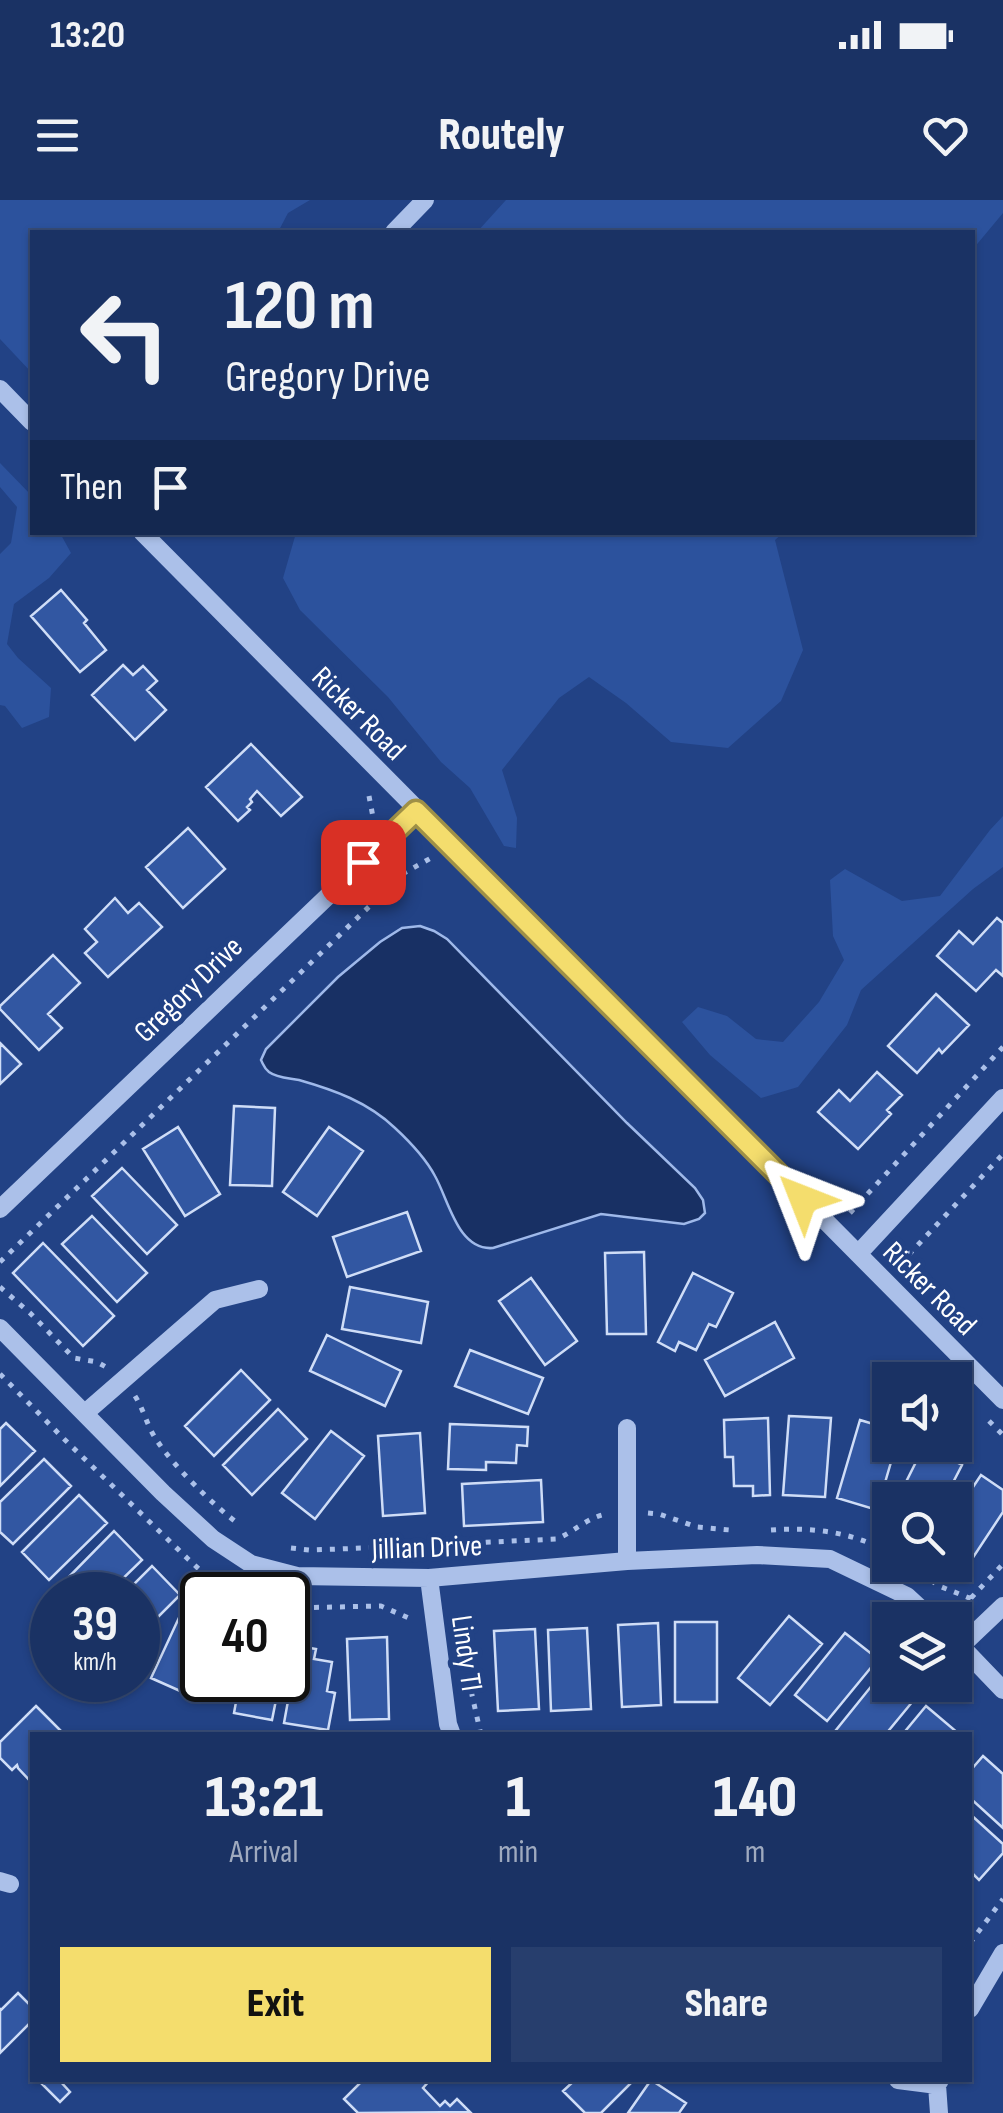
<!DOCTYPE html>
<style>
:root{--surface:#1a3264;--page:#273e6d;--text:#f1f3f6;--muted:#9faabf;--line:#384d78;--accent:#f4dd6d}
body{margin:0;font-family:"Sofia Sans Condensed",sans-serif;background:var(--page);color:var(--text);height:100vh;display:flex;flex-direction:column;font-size:38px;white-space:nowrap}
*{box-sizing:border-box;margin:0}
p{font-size:32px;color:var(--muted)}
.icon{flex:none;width:55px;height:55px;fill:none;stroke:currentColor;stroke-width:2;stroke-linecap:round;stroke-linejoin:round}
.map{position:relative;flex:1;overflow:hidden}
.side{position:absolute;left:30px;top:1532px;width:942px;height:350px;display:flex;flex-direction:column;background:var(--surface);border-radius:0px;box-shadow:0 2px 8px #0004,0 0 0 2px var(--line)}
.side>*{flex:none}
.hud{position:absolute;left:30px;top:30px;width:945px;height:305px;border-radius:0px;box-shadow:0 2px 8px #0004,0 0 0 2px var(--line);background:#1a3264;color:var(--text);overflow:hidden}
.controls{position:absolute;left:872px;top:1162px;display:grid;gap:20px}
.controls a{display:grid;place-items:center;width:100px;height:100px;border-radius:0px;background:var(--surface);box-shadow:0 2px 8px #0004,0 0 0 2px var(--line);font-size:50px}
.speed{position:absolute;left:30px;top:1372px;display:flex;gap:20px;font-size:50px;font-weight:700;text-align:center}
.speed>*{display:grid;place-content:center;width:130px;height:130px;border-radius:50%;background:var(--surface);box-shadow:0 2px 8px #0004,0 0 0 2px var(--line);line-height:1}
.speed small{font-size:25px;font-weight:400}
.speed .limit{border:5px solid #111;border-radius:15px;background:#fff;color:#111}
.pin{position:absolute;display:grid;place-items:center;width:85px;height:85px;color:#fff;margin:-42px;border-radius:20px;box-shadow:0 5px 15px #0006}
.me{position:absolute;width:110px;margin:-55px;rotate:315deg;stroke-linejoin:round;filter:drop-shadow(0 0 8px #0008)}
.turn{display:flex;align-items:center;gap:35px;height:210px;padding:0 30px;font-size:45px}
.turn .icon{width:130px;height:130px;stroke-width:2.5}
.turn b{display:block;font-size:70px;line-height:85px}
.then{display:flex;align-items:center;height:95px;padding:0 30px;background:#0003;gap:20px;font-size:38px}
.eta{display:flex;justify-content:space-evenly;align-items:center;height:170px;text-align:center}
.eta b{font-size:60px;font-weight:800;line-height:70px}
.cta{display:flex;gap:20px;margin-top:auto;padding:20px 30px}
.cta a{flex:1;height:115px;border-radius:0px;background:var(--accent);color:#111;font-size:40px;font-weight:800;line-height:115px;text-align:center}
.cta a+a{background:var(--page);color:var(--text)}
.status{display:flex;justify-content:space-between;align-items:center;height:70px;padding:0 50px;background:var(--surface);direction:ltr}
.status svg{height:28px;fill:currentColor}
header{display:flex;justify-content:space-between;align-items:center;height:130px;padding:0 30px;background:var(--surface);font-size:45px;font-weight:800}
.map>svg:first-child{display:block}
.green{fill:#2c529d}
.water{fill:#183064;stroke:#9fb9ea;stroke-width:2.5}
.building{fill:#3257a2;stroke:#cfddf7;stroke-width:2.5}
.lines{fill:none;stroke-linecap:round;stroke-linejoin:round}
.path{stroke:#abc0e9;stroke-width:5;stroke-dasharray:5 8;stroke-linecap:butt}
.minor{stroke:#abc0e9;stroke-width:18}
.route-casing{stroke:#9f9047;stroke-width:25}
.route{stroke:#f4dd6d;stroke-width:18}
.labels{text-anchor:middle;stroke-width:10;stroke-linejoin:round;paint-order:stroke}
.street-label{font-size:30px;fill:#fff;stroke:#224285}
</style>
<div class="status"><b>13:20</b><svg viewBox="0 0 49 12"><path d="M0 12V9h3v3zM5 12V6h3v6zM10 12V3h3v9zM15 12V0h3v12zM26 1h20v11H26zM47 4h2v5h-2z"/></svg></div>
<header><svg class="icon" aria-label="menu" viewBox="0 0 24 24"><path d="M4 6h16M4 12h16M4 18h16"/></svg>Routely<svg class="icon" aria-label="heart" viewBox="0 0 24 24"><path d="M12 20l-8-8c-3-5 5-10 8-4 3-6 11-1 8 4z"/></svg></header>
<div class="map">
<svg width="1003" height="1913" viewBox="0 0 1003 1913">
<rect width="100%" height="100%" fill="#224285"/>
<!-- green -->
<path class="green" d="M0 0H310L288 13 278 32H32V173L0 139Z
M506 0H1003V13L973 49 972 32H477Z
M0 263 32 296V332L60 333 71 353 49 378 14 404 7 444 18 458 51 488 49 517 22 528 5 506 0 505V354L11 343 17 307 0 287Z
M296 333H783L775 340 803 450 781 501 728 548 671 542 626 503 589 477 559 498 502 570 517 618 516 648 504 646 470 588 441 562 388 497 300 410 283 378Z
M1003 616V667L973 689 861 790 847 825 798 887 761 898 710 855 682 822 698 807 727 816 756 839 783 842 819 802 844 760 833 736 830 680 845 669 902 701 940 696 990 630Z"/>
<!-- water -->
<path class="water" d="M420 726 434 731 447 739 627 923 695 988 703 1000 705 1013 699 1019 684 1024 601 1014 493 1048C458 1051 449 1001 435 976 426 959 409 941 395 928 368 902 334 890 299 880 289 878 277 878 269 872 264 868 264 866 261 860L266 849 338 777 380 742 402 728Z"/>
<!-- building -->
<path class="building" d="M61 390 87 420 84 423 106 450 80 472 31 416Z
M123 465 133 475 143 466 157 481 147 490 166 510 135 540 92 495Z
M251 544 302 597 281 616 257 591 250 599 252 602 247 607 250 610 238 621 206 587Z
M188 628 225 669 183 708 146 667Z
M115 698 128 713 139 703 162 727 108 777 85 753 97 742 85 729Z
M997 718 1003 723V776L996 770 976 791 937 756 959 731 973 744Z
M53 755 80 783 48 814 62 828 39 850 0 809V806Z
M936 794 969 825 942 853 939 849 917 873 888 846Z
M0 843 21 864 0 884Z
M877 872 902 895 887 910 891 914 858 949 818 912 839 890 850 901Z
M234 906 275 908 272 986 230 985Z
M178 927 220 994 185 1016 143 949Z
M329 927 363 951 317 1016 283 992Z
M122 968 177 1025 147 1054 92 996Z
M407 1012 421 1051 347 1077 333 1037Z
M92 1016 147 1073 117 1102 62 1044Z
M43 1043 114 1116 83 1146 13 1073Z
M644 1052 646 1134H607L605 1053Z
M693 1073 733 1093 716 1127 709 1124 696 1150 679 1142 675 1151 658 1142Z
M531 1078 577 1141 545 1165 499 1101Z
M350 1087 428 1102 421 1143 342 1129Z
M775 1122 794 1158 725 1196 705 1160Z
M327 1135 401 1171 385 1206 310 1171Z
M470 1150 543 1178 528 1214 455 1186Z
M241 1170 270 1200 214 1256 185 1226Z
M278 1209 307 1239 252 1295 223 1265Z
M789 1216 831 1218 825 1297 783 1295Z
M768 1218 770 1295 753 1296V1286H734L733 1257H725L724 1220Z
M860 1220 890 1229V1245H896L877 1310 837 1298Z
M6 1223 35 1251 0 1286V1229Z
M450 1224 528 1227 527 1246 517 1245 516 1263 486 1262V1270L448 1269Z
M331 1231 364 1256 315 1319 282 1293Z
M420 1233 425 1313 383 1316 378 1236Z
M924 1246 962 1265 944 1300H897Z
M44 1259 71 1286 13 1344 0 1332V1302Z
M981 1275 1003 1290V1312L968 1365 955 1356V1314Z
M541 1280 543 1322 464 1326 462 1284Z
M79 1295 107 1323 49 1380 22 1352Z
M114 1331 142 1360 106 1395H64L57 1389Z
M152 1366 180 1395 138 1437V1395H123Z
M184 1407 202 1415V1460L187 1494 151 1478Z
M789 1416 822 1444 770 1505 738 1478Z
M675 1422H717V1502H675Z
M658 1423 661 1505 622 1507 618 1425Z
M587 1428 591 1509 551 1511 548 1430Z
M535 1429 539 1509 498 1511 494 1431Z
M845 1433 878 1459 827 1521 795 1495Z
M387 1437 389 1519 350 1520 347 1439Z
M298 1446 316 1449 314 1459 332 1462 327 1491 335 1493 328 1530 284 1523Z
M886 1468 890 1472V1485H906L918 1495 885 1535H832Z
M240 1480H280L272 1520 234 1513Z
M36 1506 65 1535H32V1583L18 1568 17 1565 12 1570 0 1558V1542Z
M926 1506 958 1533 956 1535H902Z
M983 1556 1003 1574V1628L970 1598V1571Z
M970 1614 1003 1644V1653L979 1680 970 1671Z
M18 1793 32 1807V1821L0 1853V1809L1 1810Z
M46 1880H59L70 1892 60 1902 42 1884Z
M363 1880H430L423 1888 440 1906 445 1901 450 1906 457 1899 470 1912 358 1913 344 1899Z
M575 1880H634L601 1913H585L563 1891Z
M651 1880 686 1903 679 1913H628Z"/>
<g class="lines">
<!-- path -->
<path class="path" d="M369 596 373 617H376
M850 1013 1003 847
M0 1062 404 673 431 658
M900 1064 1003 954
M0 1087 30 1113 74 1158 97 1162 106 1167
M0 1174 64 1239 188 1359 202 1372 244 1395
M135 1196C144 1210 147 1226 156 1239 173 1266 214 1306 240 1325
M989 1221 1003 1235
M648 1313 659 1314 697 1327 730 1330
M771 1330C813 1327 853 1332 890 1353
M291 1348 309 1350 340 1349 557 1339C575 1331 588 1317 607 1314
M910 1365 939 1386 977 1401
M971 1398 1003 1364
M288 1408 381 1406 411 1419
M457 1416 465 1429 472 1495 481 1535
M970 1743 1003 1699"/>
<!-- minor -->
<path class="minor" d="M394 32 425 0
M0 189 32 222
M142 332 1003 1200
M0 1009 417 611
M858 1054 1003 898
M0 1128 163 1293 213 1339 251 1364 297 1376 429 1378 627 1361 757 1355 830 1359 907 1396 933 1420
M85 1213 215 1100 259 1089
M627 1228V1361
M429 1378 448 1524 452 1535
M955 1440 1003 1490
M961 1446 1003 1406
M0 1681 10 1684
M970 1809 1003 1753
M898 1880 937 1885
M939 1913 937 1885 940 1880"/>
</g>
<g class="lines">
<!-- route casing -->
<g class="route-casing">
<path id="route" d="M363 662 416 611 803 999"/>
</g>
<!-- route -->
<use href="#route" class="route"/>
</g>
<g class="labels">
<!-- street labels -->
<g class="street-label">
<text transform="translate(359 513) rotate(45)" y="10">Ricker Road</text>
<text transform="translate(188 789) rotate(-44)" y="10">Gregory Drive</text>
<text transform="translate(930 1088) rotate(45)" y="10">Ricker Road</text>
<text transform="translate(427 1347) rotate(-2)" y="10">Jillian Drive</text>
<text transform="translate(467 1453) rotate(82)" y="10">Lindy Tl</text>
</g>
</g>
</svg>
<div class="controls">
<a><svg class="icon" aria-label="sound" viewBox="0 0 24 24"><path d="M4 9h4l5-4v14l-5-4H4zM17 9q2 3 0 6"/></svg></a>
<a><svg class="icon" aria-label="search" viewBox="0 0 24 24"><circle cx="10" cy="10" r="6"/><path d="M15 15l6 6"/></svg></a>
<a><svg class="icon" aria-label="layers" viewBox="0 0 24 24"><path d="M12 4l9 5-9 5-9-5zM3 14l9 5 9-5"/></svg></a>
</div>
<div class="speed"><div>39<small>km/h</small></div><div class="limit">40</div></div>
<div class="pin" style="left:363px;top:662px;background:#d93025"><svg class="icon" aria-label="arrive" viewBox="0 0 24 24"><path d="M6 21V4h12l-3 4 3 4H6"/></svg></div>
<svg class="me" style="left:803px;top:999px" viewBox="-20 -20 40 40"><path d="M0-17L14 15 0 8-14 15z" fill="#f4dd6d" stroke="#fff" stroke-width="4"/></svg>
<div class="hud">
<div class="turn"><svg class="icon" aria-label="left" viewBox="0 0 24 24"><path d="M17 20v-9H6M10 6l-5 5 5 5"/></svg><div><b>120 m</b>Gregory Drive</div></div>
<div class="then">Then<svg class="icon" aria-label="arrive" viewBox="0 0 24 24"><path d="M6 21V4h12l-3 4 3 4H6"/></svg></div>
</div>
<section class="side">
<div class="eta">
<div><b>13:21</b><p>Arrival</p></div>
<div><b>1</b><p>min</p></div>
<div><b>140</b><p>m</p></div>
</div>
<div class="cta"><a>Exit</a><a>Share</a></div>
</section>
</div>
